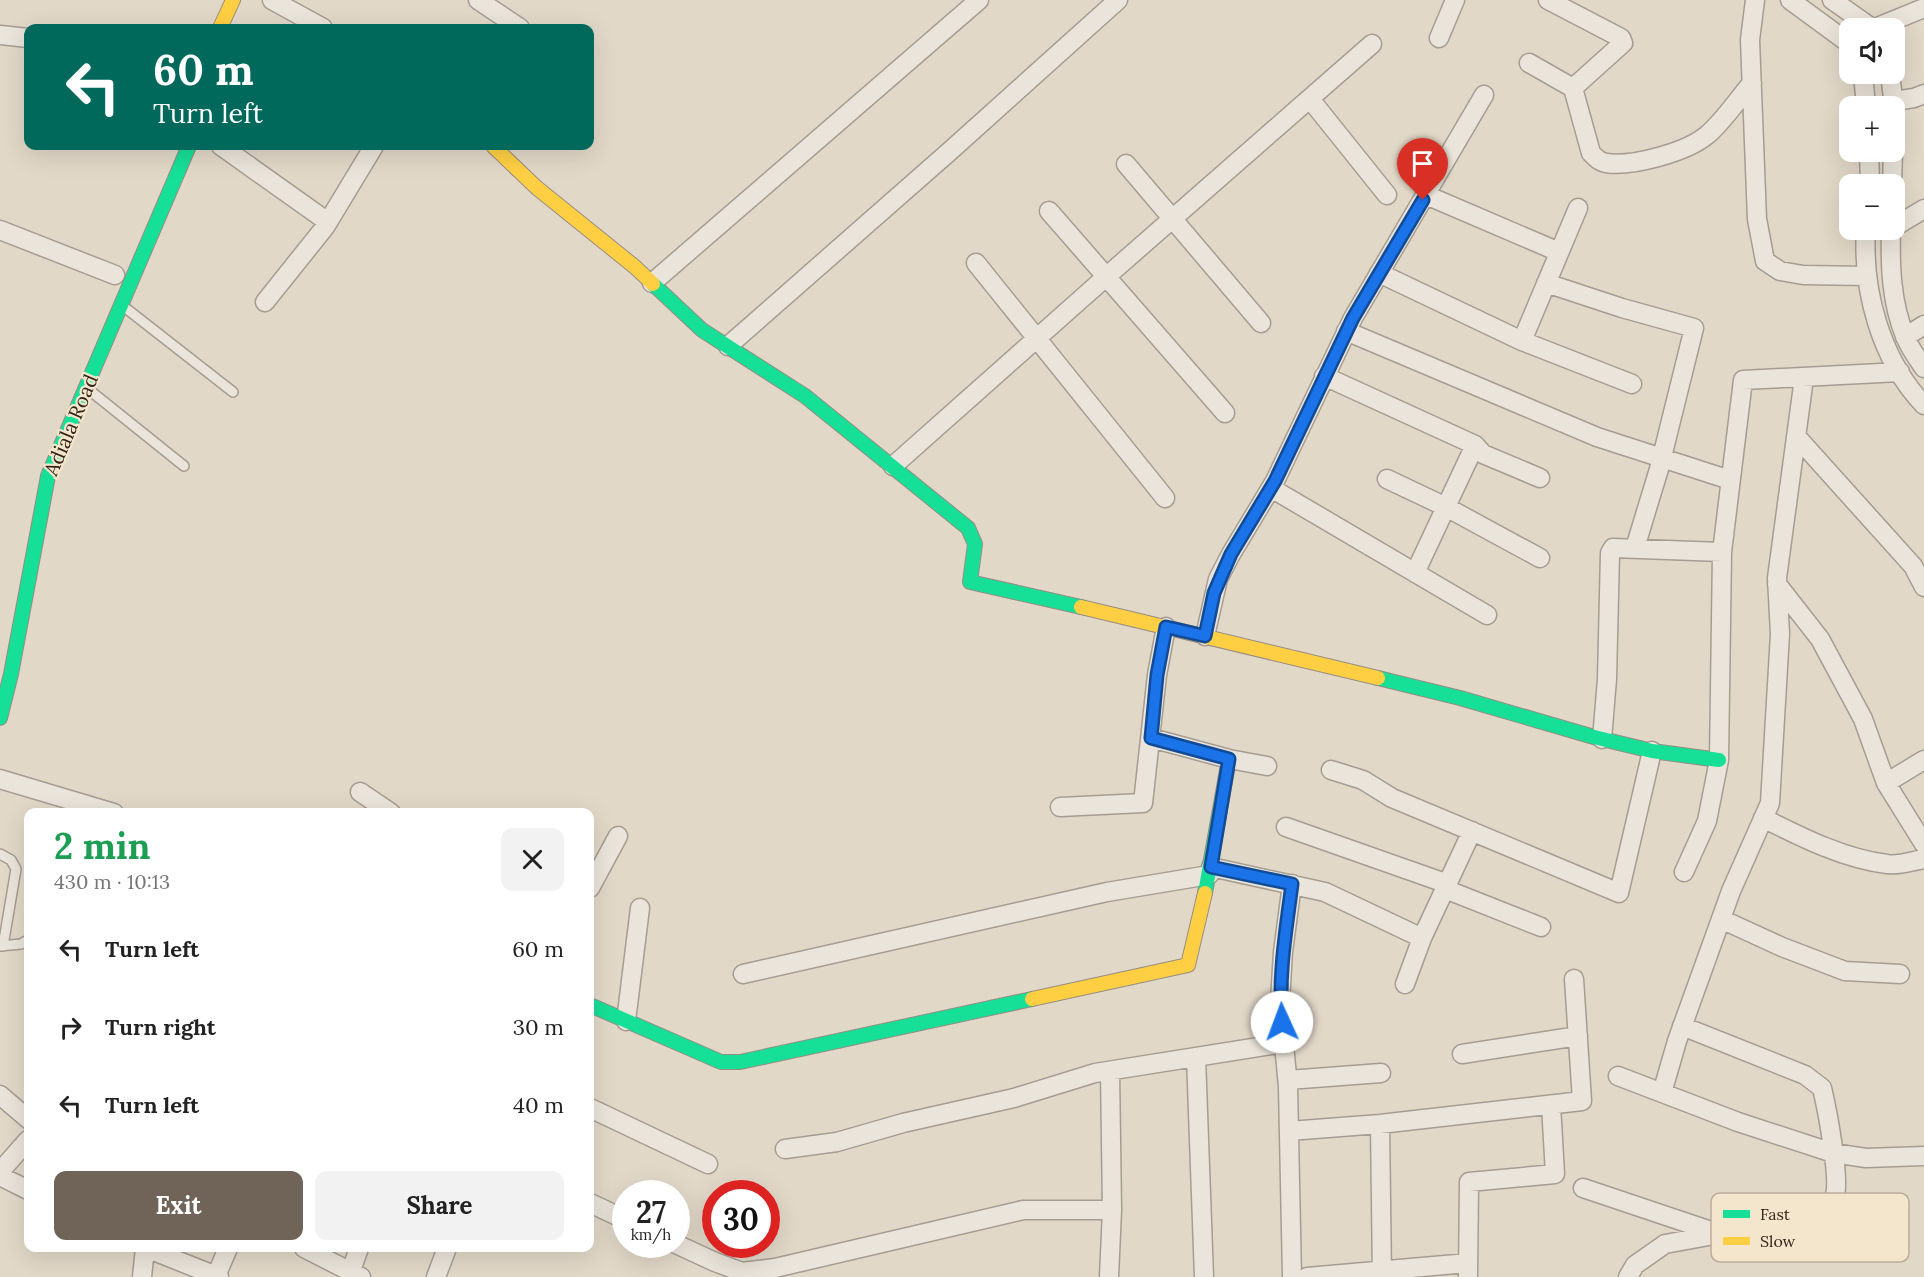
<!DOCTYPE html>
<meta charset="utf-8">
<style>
:root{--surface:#fff;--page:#f2f2f2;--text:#222;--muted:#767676;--accent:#706458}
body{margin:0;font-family:Lora,serif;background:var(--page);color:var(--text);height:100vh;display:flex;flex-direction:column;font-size:22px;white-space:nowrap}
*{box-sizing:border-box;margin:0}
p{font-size:20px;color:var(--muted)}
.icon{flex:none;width:33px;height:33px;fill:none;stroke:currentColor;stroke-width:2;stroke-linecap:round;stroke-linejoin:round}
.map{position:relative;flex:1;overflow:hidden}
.details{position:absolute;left:24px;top:808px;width:570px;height:444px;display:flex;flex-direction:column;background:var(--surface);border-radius:12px;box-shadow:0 6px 24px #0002}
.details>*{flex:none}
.top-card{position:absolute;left:24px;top:24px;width:570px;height:126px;border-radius:12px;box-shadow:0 6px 24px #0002;background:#00695c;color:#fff;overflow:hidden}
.tools{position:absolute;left:1839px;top:18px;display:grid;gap:12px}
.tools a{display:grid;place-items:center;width:66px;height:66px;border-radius:12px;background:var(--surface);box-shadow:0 6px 24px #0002;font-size:30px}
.speed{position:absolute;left:612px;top:1180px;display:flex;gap:12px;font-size:30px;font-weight:700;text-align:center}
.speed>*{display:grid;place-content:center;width:78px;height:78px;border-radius:50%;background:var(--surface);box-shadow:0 6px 24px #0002;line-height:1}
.speed small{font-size:15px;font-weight:400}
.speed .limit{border:9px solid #d22;background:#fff;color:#111}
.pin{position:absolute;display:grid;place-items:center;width:51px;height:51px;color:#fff;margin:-62px -26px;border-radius:50% 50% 50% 0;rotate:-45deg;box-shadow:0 0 6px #0007}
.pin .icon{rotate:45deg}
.me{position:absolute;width:66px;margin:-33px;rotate:358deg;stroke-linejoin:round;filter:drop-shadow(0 0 4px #0008)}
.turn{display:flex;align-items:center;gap:21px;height:126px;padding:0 30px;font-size:27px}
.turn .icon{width:78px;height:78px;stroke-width:2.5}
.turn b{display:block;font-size:42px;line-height:51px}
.round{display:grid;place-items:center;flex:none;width:63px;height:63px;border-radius:12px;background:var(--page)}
.headline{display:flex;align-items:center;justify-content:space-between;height:102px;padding:0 30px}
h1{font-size:36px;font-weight:800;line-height:45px;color:#1e9e55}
.action{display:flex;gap:12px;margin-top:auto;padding:12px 30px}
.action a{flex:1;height:69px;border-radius:12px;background:var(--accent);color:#fff;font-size:24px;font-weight:800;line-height:69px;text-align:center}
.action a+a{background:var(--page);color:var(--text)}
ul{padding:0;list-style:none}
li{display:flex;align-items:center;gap:18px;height:78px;padding:0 30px}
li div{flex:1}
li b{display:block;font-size:22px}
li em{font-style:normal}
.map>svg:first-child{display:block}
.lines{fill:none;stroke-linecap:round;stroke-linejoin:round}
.lane-casing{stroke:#a69d92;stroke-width:12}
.street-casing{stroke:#a69d92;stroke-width:21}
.fast-casing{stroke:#968d82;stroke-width:16}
.slow-casing{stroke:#968d82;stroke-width:16}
.lane{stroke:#eae4da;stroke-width:9}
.street{stroke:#eae4da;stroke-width:18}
.fast{stroke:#16e098;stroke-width:14}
.slow{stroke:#ffcf43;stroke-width:14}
.route-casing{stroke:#114b97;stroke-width:15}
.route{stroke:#1a73e8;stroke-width:10}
.labels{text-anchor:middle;stroke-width:4.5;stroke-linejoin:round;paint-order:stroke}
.street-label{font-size:20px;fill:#33251b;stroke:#f4e6cd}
.key{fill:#f4e6cd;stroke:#baac98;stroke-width:1.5}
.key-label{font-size:16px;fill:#33251b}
</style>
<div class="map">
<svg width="1924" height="1277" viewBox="0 0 1924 1277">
<rect width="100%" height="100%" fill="#e2d8c8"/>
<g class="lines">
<!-- lane casing -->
<g class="lane-casing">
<path id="lane" d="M123 306 233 392
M88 389 184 466
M0 854 11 860 16 869 3 946
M0 946 21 944 28 940"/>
</g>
<!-- street casing -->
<g class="street-casing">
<path id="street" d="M272 0 323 28
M478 0 520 28
M1548 0 1621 38 1623 43 1573 88
M1755 0 1750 40 1757 219 1765 261 1780 271 1803 275 1867 276
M1790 0 1850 44
M1832 0 1872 28
M1875 28 1924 8
M0 35 28 38
M1439 38 1455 0
M1529 63 1573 88 1591 153C1595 157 1599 162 1606 163 1632 167 1687 152 1707 135 1722 123 1738 99 1752 83
M1863 74 1866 106
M1890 74 1894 106
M1310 99 1387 195
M1894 101 1914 98 1924 94
M221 146 328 222
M1869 152 1870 184
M1126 164 1261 323
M1892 184 1893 152
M1426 195 1559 252
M1049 211 1225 413
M1894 227 1924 209
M0 230 115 275
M1866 230C1862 291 1881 360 1924 405
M1891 230C1890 265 1891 302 1905 336 1909 347 1917 358 1924 368
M976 263 1165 498
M1379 273 1522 341 1632 384
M652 283 979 0
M1546 283 1622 308 1694 328 1659 469 1635 548
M265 302 325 227 374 146
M1346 331 1597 437 1730 480
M1905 337 1924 325
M1522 341 1578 208
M728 346 950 151 1118 0
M1324 376 1475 445 1483 454 1540 478
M1796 436 1913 566 1924 587
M893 466 1107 276 1372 44
M1387 479 1446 507 1540 558
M1271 488 1487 615
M1415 573 1475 445
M1777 584 1820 639 1863 719 1886 783 1924 844
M1205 636 1218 579 1231 554 1275 481 1353 318 1484 95
M1151 738 1229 759 1267 766
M1602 739 1607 679 1610 553 1613 548 1722 552
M1331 770 1363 780 1392 798 1619 893 1652 751
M0 779 114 813
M1886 783 1924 760
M360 792 391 813
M1060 807 1143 803 1157 675 1166 627
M1763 818C1801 837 1844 859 1887 864 1898 866 1912 861 1924 859
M1286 827 1448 884
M1211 867 1325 892 1422 938
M1684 872 1707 821 1719 760 1722 552 1743 380 1900 372
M1292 884 1283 952 1280 1001 1288 1087 1292 1277
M590 888 618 836
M1445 889 1541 927
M1721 919 1782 947 1845 971 1900 974
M743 974 1107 892 1209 875
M1405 984 1422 938 1472 831
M626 1021 640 908
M1462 1054 1578 1036
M1196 1057 1204 1277
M1618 1076 1738 1122 1833 1153 1866 1158 1924 1156
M1288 1080 1381 1073
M1662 1093 1677 1041 1731 891 1770 803 1780 634 1777 578 1804 378
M0 1095 28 1119
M590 1108 708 1164
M1380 1124 1382 1277
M1289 1131 1380 1124 1582 1101 1574 979
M28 1140 5 1166 0 1176 28 1190
M785 1149 837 1142 903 1123 1014 1098 1095 1073 1284 1043
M1583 1188 1717 1233
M590 1203 626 1220
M676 1244 715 1262 742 1272 775 1268 1023 1210H1112
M146 1248 219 1277
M304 1248 361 1277
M351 1271 359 1248
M216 1276 228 1248
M142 1277 145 1248
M436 1277 447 1248
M1109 1277 1112 1210 1110 1071
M1307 1277 1468 1263
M1468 1277 1469 1182 1555 1174 1551 1105
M1628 1277 1635 1265 1665 1244 1818 1216C1827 1210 1832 1205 1835 1195 1840 1177 1827 1109 1822 1088L1805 1075 1682 1026"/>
</g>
<!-- fast casing -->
<g class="fast-casing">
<path id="fast" d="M653 284 702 330 805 396 968 528 975 544 970 582 1081 607
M1378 678 1460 698 1594 737 1652 751 1719 760
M0 718 11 674 48 476 189 146
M1205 893 1229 759
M590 1005 721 1062H740L1032 999"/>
</g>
<!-- slow casing -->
<g class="slow-casing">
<path id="slow" d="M220 28 233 0
M493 146 537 188 635 267 653 284
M1081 607 1378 678
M1032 999 1188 965 1205 893"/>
</g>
<!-- lane -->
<use href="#lane" class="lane"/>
<!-- street -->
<use href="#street" class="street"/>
<!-- fast -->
<use href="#fast" class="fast"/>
<!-- slow -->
<use href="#slow" class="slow"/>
</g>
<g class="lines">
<!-- route casing -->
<g class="route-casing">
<path id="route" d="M1282 1022C1278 976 1286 930 1292 884L1211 867 1229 759 1151 738 1157 675 1166 627 1205 636 1214 593 1231 554 1275 481 1353 318 1423 200"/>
</g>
<!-- route -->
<use href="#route" class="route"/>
</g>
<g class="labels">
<!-- street labels -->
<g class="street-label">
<text transform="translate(71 425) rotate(-67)" y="7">Adiala Road</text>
</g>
</g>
<!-- legend -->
<rect x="1711" y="1193" width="198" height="69" rx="9" class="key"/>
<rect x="1723" y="1210" width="27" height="8" fill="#16e098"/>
<rect x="1723" y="1237" width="27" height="8" fill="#ffcf43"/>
<g class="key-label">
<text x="1760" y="1220">Fast</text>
<text x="1760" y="1247">Slow</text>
</g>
</svg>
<div class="tools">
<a><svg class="icon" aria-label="sound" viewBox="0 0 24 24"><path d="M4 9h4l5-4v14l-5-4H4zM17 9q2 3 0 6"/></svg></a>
<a>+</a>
<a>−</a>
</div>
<div class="speed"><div>27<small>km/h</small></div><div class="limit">30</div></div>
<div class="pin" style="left:1423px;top:200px;background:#d93025"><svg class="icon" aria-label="arrive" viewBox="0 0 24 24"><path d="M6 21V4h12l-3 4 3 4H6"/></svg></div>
<svg class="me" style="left:1282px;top:1022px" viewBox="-20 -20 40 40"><circle r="19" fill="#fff"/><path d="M0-13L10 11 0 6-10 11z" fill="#1a73e8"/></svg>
<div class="top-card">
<div class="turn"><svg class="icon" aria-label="left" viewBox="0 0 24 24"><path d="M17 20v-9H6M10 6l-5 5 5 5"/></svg><div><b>60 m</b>Turn left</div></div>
</div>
<section class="details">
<div class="headline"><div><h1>2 min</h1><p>430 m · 10:13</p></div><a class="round"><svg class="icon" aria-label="close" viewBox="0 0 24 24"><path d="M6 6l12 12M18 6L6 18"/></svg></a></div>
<ul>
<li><svg class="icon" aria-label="left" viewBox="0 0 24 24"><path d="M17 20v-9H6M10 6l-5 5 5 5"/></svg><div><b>Turn left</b></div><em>60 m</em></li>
<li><svg class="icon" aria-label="right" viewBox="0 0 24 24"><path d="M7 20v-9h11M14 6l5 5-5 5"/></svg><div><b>Turn right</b></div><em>30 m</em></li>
<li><svg class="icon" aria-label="left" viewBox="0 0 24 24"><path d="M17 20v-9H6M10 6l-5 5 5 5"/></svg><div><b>Turn left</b></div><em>40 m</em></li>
</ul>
<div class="action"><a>Exit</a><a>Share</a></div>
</section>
</div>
